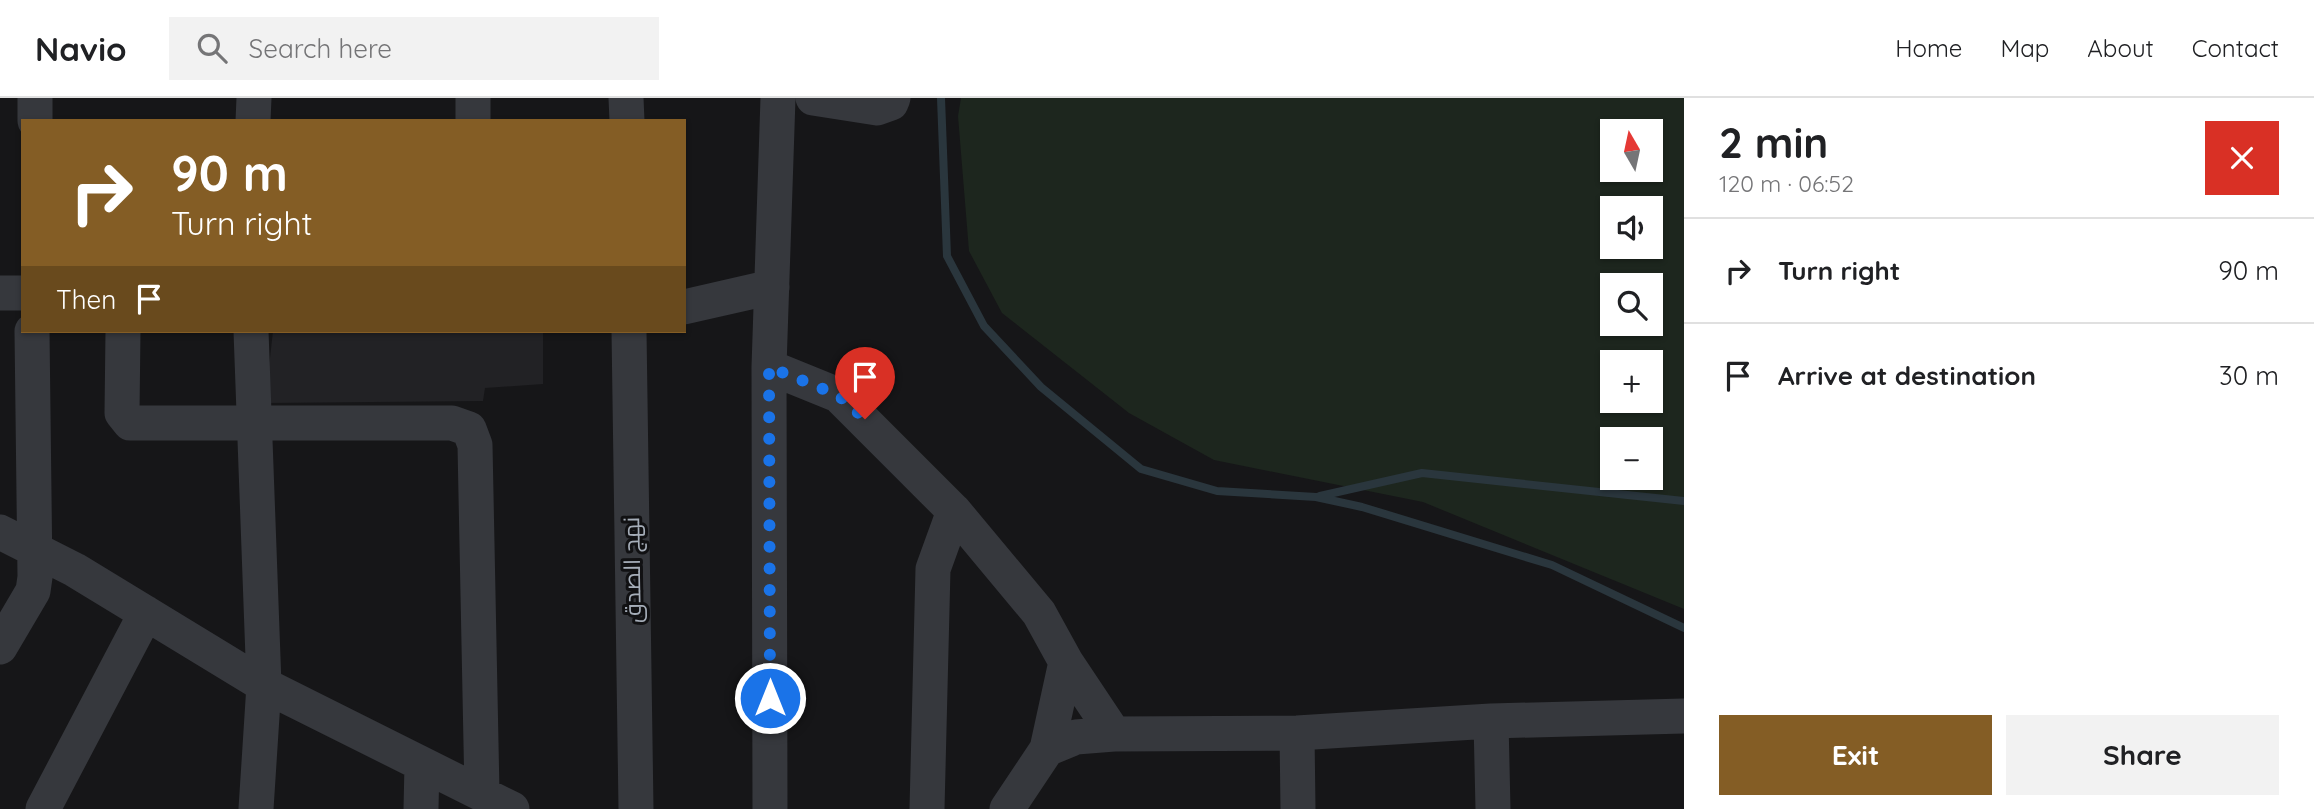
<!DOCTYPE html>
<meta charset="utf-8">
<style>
:root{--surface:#fff;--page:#f2f2f2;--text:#202124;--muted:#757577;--line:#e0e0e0;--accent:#845d25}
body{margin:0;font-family:Quicksand,Cairo,sans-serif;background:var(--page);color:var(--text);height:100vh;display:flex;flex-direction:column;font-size:26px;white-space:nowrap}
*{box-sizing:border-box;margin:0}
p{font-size:23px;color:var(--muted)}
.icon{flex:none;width:38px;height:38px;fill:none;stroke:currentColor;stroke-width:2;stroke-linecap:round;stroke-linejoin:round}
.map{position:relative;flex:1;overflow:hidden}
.drawer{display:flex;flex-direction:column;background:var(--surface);width:630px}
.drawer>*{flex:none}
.banner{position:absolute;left:21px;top:21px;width:665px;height:214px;border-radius:0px;box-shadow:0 2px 5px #0004;background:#845d25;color:#fff;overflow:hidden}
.needle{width:46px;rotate:351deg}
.fabs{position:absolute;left:1600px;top:21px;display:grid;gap:14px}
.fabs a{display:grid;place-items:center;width:63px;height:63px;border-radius:0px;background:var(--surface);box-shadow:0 2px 5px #0004;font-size:35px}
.pin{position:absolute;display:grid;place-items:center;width:60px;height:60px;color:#fff;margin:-72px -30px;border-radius:50% 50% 50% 0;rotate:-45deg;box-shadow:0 0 7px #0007}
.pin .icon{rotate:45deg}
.me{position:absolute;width:77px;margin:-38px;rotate:0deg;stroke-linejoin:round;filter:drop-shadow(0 0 5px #0008)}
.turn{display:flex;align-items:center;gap:24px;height:147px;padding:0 35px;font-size:32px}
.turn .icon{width:91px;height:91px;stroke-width:2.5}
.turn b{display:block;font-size:49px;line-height:60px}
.then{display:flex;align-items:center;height:66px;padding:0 35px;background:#0003;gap:14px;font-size:26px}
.round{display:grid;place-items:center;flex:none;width:74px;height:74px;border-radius:0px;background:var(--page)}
.summary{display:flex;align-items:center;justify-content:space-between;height:119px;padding:0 35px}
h1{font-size:42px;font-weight:700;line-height:52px}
.primary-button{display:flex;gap:14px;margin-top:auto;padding:14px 35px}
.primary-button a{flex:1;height:80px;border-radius:0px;background:var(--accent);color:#fff;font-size:28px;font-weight:700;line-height:80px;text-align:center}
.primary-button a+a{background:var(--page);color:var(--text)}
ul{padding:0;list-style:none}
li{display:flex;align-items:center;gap:21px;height:105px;padding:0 35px;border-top:2px solid var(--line)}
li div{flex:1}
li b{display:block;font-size:26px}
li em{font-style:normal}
header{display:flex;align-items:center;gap:42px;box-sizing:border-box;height:98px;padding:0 35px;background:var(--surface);border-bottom:2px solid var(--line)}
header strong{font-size:33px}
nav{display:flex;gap:38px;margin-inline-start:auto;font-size:24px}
.search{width:490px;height:63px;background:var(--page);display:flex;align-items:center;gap:18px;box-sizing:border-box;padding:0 24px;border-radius:0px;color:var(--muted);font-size:26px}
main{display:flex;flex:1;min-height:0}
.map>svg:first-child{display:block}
.built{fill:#222225}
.green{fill:#1d261e;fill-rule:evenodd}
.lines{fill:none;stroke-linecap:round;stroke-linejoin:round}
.stream{stroke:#2a363d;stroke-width:8}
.minor{stroke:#36383d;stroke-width:35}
.route{stroke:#1a73e8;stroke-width:12;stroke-dasharray:0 21.6}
.labels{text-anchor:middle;stroke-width:6;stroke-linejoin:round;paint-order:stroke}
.street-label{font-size:23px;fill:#a6aeb9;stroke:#111113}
</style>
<header>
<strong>Navio</strong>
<div class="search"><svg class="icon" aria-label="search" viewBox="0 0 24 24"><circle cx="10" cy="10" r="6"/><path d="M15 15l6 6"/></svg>Search here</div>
<nav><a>Home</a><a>Map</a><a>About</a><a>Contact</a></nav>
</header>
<main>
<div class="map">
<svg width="1684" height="711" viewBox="0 0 1684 711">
<rect width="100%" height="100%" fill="#161618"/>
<!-- built -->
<path class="built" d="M273 233H543V286L485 290 483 303 265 305Z"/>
<!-- green -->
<path class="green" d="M961 0H1684V511L1423 404 1214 362 1129 315 1002 215 969 153 958 18ZM1612 33H1650V72H1612ZM1612 110H1650V149H1612ZM1612 187H1650V226H1612ZM1612 264H1650V303H1612ZM1612 341H1650V380H1612Z"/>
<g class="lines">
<!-- stream -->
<path class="stream" d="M941 0 947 158 984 228 1041 289 1141 371 1217 393 1316 399 1362 409 1552 467 1684 530
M1320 398 1422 375 1684 403"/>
<!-- minor -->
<path class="minor" d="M626 0 627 23
M813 0 877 10 891 5 893 0
M35 23V0
M253 23 254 0
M473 23V0
M0 195H23
M684 209 772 189
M123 233 122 315 130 325H452L469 331 475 347 482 695
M251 233 264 587 256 711
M629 233 636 711
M769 269 838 297 954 413 1039 515 1066 564 1114 636
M0 434 75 472 264 587 512 711
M0 549 33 493 35 479 32 233
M1491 623 1493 711
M1297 635 1298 711
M1047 651 1076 639 1114 636 1297 635 1491 623 1684 618
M43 711 146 515
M421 711 422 666
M770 711 769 269 778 0
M927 711 933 471 954 413
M1007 711 1047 651 1066 564"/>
</g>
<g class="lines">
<!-- route -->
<path class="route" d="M770 600 769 269 838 297 865 321"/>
</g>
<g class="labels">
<!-- street labels -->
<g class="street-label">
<text transform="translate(632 472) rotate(-91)" y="8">نهج الصدق</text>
</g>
</g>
</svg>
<div class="fabs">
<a><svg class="needle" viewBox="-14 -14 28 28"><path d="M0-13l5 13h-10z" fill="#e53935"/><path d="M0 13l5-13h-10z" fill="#757577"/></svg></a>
<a><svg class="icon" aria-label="sound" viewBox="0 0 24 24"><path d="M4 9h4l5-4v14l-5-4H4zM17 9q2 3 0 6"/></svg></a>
<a><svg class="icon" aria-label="search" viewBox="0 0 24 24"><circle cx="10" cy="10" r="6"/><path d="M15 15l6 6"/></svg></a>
<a>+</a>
<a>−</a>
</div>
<div class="pin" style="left:865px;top:321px;background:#d93025"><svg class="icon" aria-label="arrive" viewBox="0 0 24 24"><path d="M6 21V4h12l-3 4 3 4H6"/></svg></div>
<svg class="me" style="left:770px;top:600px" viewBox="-20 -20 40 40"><circle r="17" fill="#1a73e8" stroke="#fff" stroke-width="3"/><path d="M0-11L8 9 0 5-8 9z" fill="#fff"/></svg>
<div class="banner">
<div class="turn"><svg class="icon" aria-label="right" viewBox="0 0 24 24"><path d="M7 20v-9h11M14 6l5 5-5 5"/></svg><div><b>90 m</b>Turn right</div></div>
<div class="then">Then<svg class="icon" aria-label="arrive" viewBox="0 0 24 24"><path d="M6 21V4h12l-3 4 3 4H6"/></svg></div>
</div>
</div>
<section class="drawer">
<div class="summary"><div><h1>2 min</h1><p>120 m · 06:52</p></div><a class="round" style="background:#d93025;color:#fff"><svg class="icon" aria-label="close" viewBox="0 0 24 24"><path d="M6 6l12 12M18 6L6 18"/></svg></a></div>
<ul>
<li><svg class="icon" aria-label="right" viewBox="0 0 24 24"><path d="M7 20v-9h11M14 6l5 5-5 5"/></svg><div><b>Turn right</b></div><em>90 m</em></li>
<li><svg class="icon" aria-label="arrive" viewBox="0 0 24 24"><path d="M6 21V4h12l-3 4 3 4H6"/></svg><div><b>Arrive at destination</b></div><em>30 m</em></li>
</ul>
<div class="primary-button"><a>Exit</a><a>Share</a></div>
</section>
</main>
